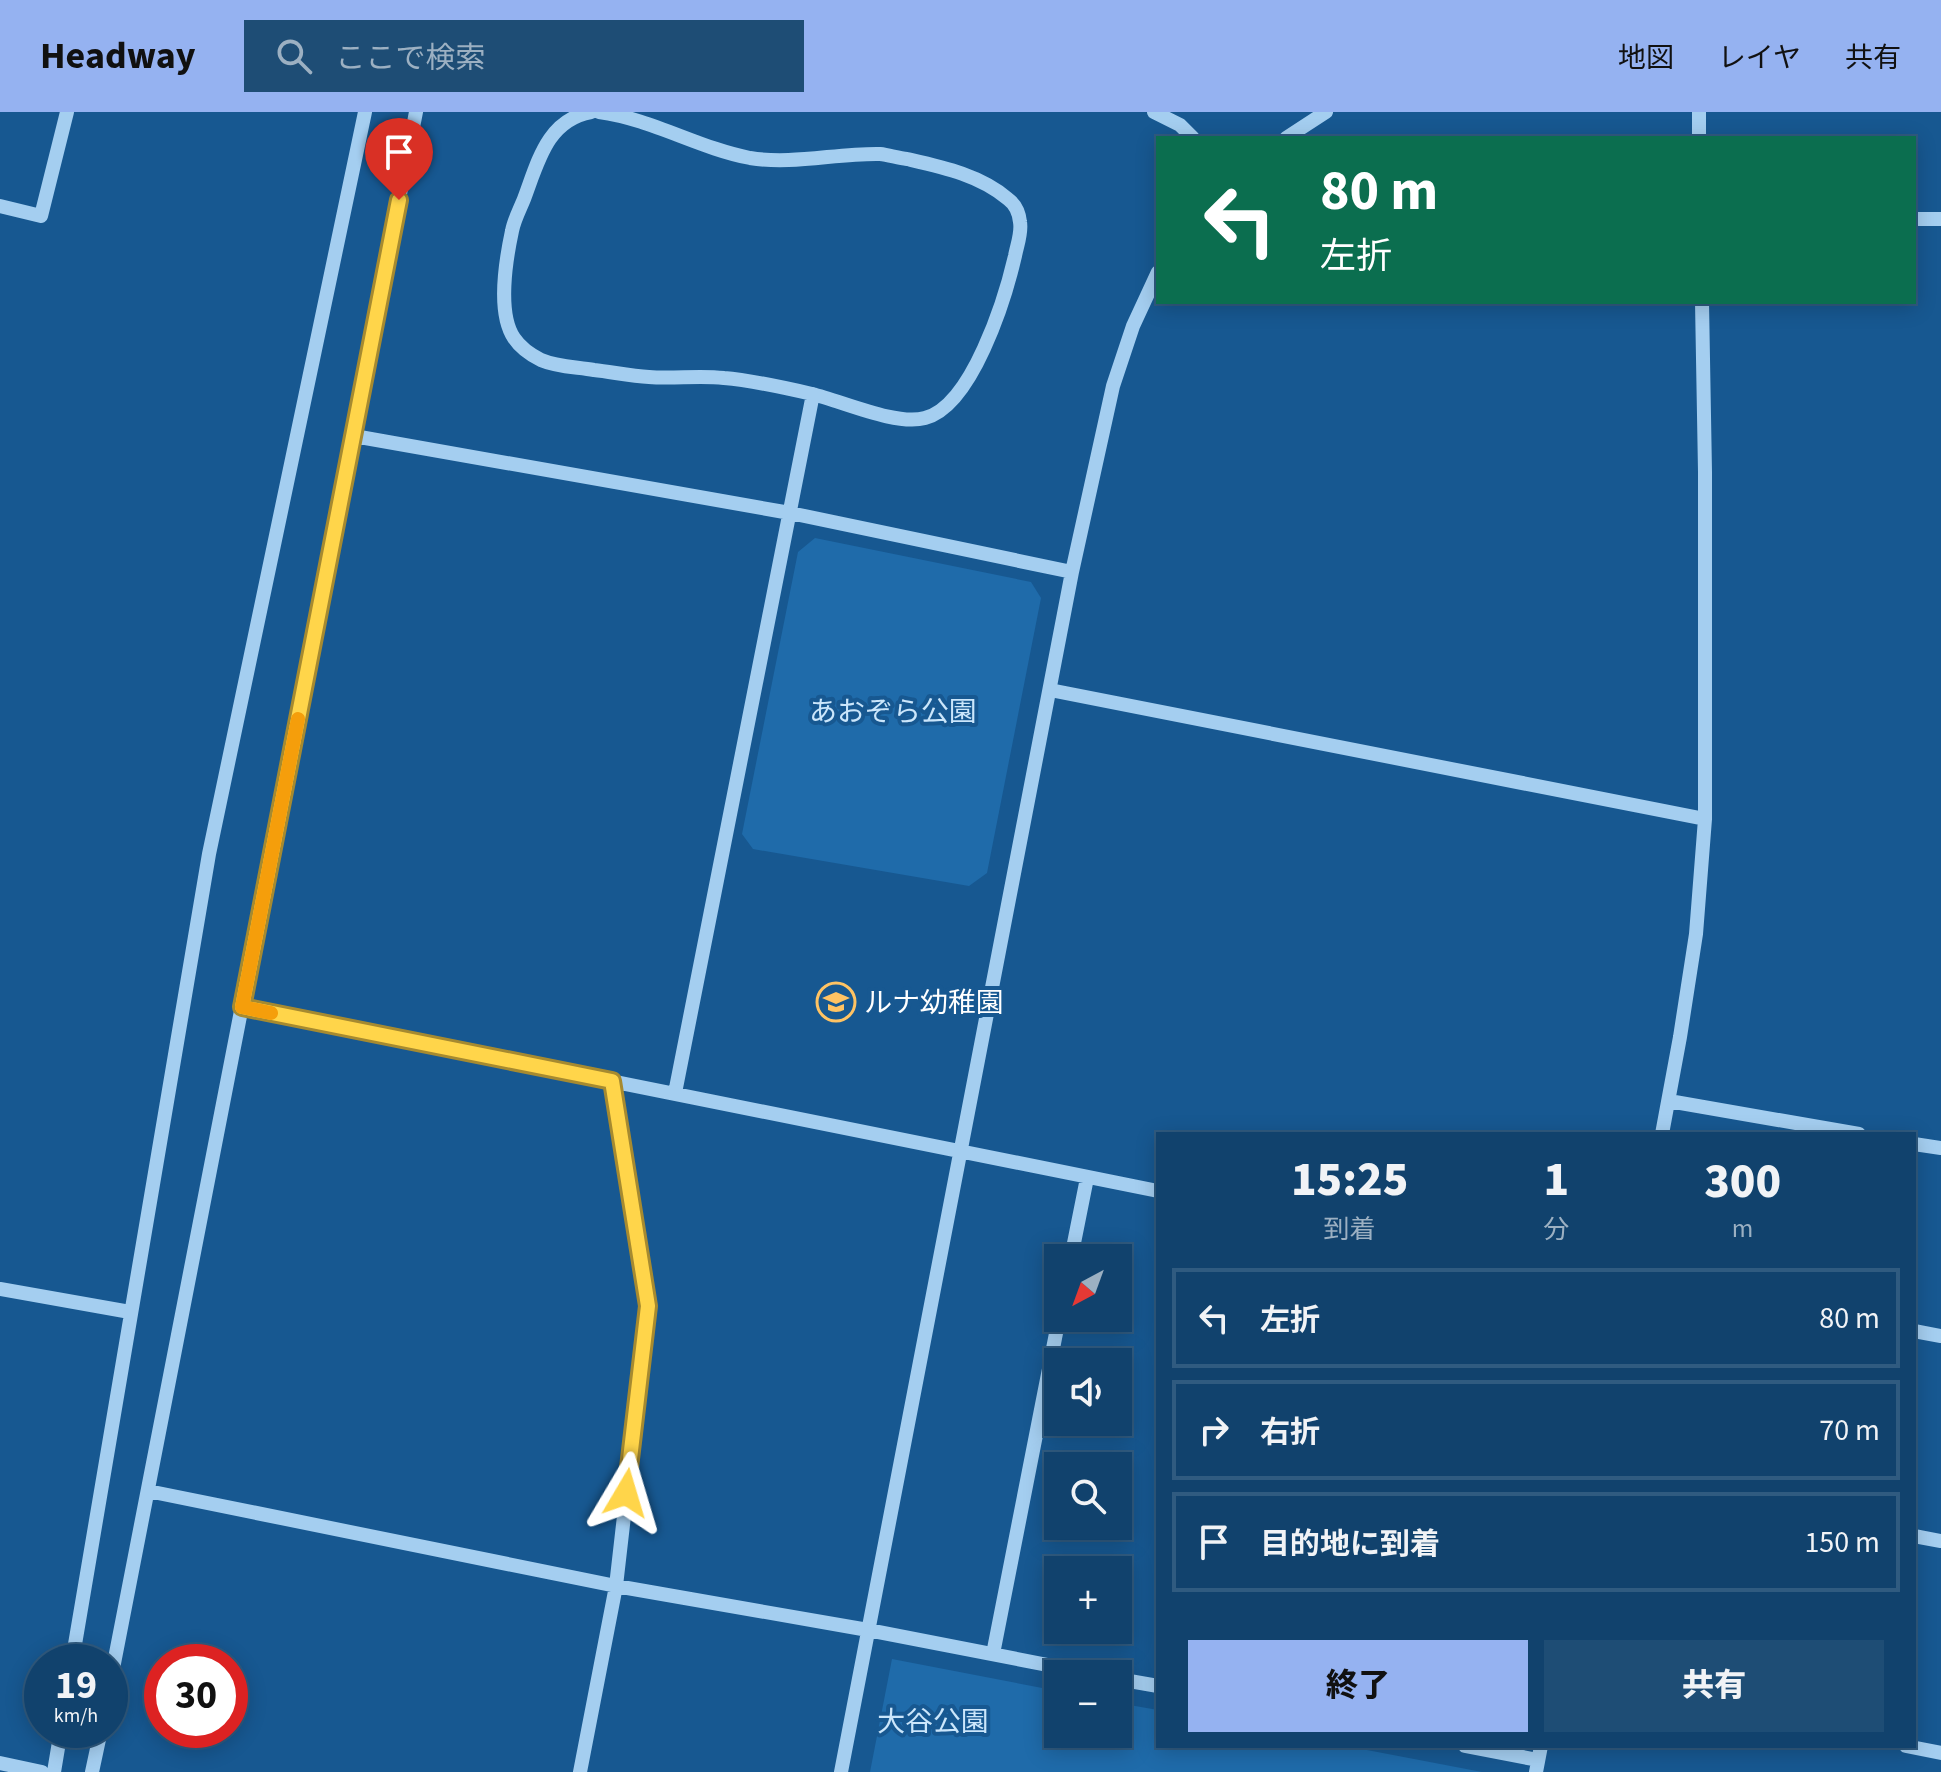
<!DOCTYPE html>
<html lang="ja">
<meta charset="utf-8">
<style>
:root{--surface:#11426d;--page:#1e4d75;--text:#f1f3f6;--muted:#9cb0c2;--line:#305b80;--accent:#95b2f1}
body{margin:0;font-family:"Source Sans 3","Noto Sans JP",sans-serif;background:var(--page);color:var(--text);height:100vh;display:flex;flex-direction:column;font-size:30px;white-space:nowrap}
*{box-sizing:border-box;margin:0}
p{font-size:26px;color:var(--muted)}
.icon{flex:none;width:44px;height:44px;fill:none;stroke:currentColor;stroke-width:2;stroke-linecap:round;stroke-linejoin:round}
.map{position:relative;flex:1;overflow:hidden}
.details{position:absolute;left:1156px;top:1020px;width:760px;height:616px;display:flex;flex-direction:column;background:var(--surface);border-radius:0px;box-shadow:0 4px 20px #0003,0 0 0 2px var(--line)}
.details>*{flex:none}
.banner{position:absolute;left:1156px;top:24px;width:760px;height:168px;border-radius:0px;box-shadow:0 4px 20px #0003,0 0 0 2px var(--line);background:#0b6e4f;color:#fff;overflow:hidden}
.needle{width:52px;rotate:221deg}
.tools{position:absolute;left:1044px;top:1132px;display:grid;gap:16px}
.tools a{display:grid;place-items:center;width:88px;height:88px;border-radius:0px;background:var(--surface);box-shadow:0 4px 20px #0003,0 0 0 2px var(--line);font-size:40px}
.speed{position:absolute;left:24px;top:1532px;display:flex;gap:16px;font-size:40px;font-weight:700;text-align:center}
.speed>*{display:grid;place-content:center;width:104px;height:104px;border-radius:50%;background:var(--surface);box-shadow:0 4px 20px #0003,0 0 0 2px var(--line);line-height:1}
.speed small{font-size:20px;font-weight:400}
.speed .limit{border:12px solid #d22;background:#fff;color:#111}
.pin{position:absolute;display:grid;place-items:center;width:68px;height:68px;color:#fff;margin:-82px -34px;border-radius:50% 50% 50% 0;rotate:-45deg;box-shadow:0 0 8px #0007}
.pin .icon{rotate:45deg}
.me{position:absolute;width:88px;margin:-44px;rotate:7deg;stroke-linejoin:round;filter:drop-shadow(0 0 6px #0008)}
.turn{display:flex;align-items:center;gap:28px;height:168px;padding:0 32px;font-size:36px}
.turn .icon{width:104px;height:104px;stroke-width:2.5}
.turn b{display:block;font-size:56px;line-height:68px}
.eta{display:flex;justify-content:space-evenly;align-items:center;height:136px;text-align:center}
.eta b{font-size:48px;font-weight:800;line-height:56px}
.primary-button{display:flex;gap:16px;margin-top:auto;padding:16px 32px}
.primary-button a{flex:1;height:92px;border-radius:0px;background:var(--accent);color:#111;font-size:32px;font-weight:800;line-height:92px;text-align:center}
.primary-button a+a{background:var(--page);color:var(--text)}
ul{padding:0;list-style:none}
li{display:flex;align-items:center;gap:24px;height:100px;margin:0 16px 12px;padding:0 16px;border:4px solid var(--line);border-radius:0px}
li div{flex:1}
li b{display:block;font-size:30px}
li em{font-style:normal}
header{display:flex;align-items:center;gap:48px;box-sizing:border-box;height:112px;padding:0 40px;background:var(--accent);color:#111}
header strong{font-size:38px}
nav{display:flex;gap:44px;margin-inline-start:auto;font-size:28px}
.search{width:560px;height:72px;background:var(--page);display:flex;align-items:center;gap:20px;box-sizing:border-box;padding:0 28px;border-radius:0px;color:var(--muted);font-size:30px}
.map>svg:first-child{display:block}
.green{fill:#1f6baa}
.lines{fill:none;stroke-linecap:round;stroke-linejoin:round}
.minor{stroke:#a4cef0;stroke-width:14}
.route-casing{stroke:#a68a30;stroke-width:20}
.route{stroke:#ffd54a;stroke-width:14}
.slow{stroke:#f59e0b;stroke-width:14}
.labels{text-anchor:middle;stroke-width:8;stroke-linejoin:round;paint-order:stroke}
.park-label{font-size:28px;fill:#cbe6fb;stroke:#175891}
.poi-label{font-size:28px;fill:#fff;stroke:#175891;text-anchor:start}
</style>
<header>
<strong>Headway</strong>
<div class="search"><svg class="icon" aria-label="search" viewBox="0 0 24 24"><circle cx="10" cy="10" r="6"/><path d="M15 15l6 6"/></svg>ここで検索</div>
<nav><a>地図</a><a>レイヤ</a><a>共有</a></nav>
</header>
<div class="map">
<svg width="1941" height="1660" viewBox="0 0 1941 1660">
<rect width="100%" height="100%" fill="#175891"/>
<!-- green -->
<path class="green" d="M815 426 1031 470 1041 486 987 761 969 774 753 737 742 722 798 440Z
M892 1547 1058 1579V1622H1118V1591L1158 1598V1634H1346L1482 1660H870Z"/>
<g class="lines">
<!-- minor -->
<path class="minor" d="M591 0C547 8 538 50 524 87 520 97 514 108 512 119 506 147 497 201 514 226 520 235 531 243 541 248 557 255 577 255 594 258 612 260 631 264 649 265 674 267 699 263 724 266 750 268 786 276 812 282 842 289 896 314 925 306 972 294 1005 187 1015 144 1017 133 1022 121 1020 110 1019 100 1016 93 1008 87 980 63 942 55 907 47 898 46 889 43 880 42 837 41 793 53 750 46 698 36 652 7 599 0
M1154 0 1180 13 1193 26
M1699 0V26
M1286 26 1326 0
M0 94 41 104 67 0
M1914 107H1941
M354 324 790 401 1072 460
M1050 578 1705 707
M242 895 1158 1079
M675 981 813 282
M1669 989 1859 1022
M1662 1022 1680 925 1696 822 1705 707V360L1702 190
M1914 1032 1941 1036
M1071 1146 1087 1066
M0 1177 130 1200
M1914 1219 1941 1224
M148 1379 616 1474 868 1518 1094 1562
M1914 1424 1941 1429
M993 1542 1059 1206
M72 1550 209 742 365 0
M1118 1567 1158 1574
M110 1572 416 0
M1465 1634 1538 1648
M1906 1634 1941 1641
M0 1651 42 1660
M54 1660 61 1618
M92 1660 101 1618
M580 1660 616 1474 648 1194 612 969
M841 1660 1072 460 1113 274 1133 214 1158 160
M1536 1660 1541 1634"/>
</g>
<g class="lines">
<!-- route casing -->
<g class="route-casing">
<path id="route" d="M399 88 242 895 612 969 648 1194 626 1381"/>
</g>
<!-- route -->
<use href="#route" class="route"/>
<!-- slow -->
<path class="slow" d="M271 901 242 895 298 607"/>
</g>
<!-- icons -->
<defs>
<g id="school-ring" transform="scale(2)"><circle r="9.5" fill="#175891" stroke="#ffc363" stroke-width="1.5"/><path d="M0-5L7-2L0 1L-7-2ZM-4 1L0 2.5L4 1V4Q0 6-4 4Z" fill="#ffc363"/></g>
</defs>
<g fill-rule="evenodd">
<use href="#school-ring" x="836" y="890"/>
</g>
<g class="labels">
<!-- park labels -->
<g class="park-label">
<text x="893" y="609">あおぞら公園</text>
<text x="933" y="1619">大谷公園</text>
</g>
<!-- poi labels -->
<g class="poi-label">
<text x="864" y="900">ルナ幼稚園</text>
</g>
</g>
</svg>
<div class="tools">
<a><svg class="needle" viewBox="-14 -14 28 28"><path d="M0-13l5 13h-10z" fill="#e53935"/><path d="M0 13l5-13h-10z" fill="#9cb0c2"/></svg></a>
<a><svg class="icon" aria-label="sound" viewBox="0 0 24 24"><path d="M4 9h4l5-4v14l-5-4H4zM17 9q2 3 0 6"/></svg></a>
<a><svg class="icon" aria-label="search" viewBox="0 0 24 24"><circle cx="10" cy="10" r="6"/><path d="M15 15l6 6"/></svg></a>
<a>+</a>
<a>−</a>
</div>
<div class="speed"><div>19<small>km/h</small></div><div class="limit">30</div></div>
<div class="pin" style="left:399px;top:88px;background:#d93025"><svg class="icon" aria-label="arrive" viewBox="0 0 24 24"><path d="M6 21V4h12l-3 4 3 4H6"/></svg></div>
<svg class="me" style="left:626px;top:1381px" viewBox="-20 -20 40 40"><path d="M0-17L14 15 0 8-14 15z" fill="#ffd54a" stroke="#fff" stroke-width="4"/></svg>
<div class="banner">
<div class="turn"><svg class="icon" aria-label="left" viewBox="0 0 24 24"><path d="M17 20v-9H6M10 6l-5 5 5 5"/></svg><div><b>80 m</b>左折</div></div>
</div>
<section class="details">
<div class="eta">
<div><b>15:25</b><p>到着</p></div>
<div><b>1</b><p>分</p></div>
<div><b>300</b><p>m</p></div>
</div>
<ul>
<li><svg class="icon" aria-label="left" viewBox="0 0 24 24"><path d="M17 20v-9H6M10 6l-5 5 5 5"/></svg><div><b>左折</b></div><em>80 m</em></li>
<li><svg class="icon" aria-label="right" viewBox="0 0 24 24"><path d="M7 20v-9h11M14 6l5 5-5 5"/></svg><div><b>右折</b></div><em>70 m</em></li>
<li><svg class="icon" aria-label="arrive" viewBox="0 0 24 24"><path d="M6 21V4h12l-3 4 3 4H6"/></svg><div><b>目的地に到着</b></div><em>150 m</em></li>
</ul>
<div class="primary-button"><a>終了</a><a>共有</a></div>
</section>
</div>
